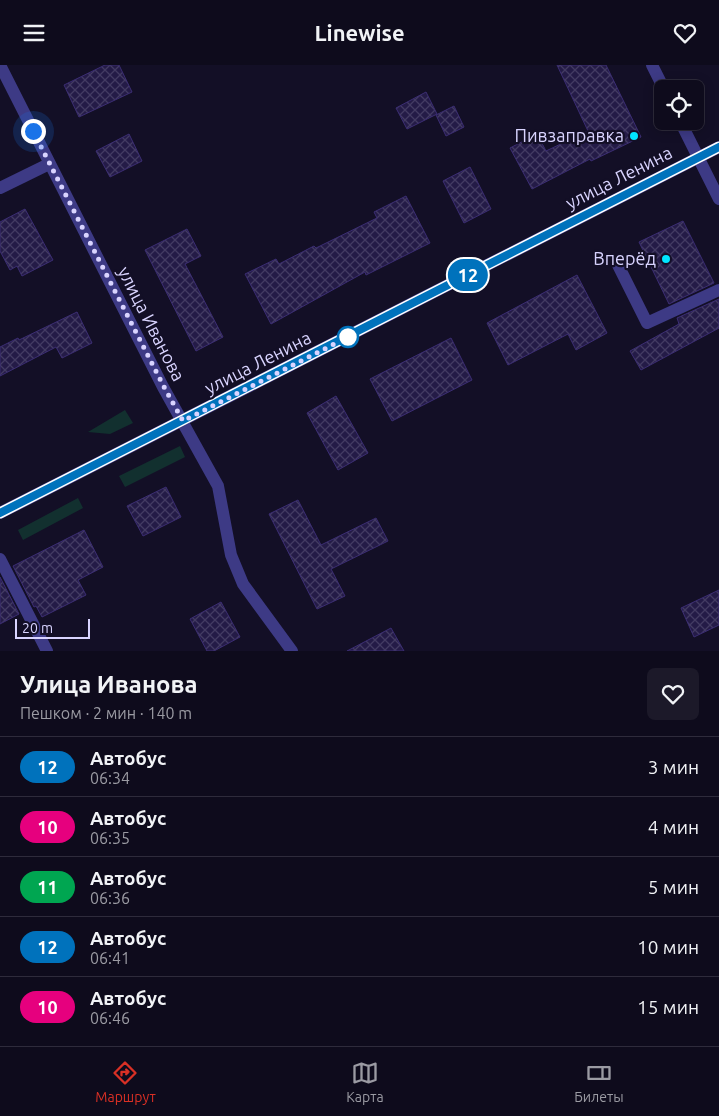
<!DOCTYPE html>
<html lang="ru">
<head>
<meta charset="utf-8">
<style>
  body { margin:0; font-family:Ubuntu,sans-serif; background:#1c1929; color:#f1f3f6; height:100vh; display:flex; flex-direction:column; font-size:19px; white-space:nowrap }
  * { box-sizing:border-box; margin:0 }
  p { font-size:16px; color:#9b9ba3 }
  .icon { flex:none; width:28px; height:28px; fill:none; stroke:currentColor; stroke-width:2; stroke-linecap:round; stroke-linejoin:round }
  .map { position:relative; height:586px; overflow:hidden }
  .side { display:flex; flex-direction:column; background:#0e0b1c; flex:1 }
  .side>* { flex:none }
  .badge { padding:0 10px; border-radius:16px; font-size:18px; line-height:32px }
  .controls { position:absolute; left:654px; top:15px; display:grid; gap:10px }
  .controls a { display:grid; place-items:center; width:50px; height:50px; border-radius:8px; background:#0e0b1c; box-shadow:0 2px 12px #0003,0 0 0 1px #2e2b3b; font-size:25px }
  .scale { position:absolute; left:15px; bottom:12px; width:75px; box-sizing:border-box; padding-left:5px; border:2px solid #d9d4ff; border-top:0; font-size:14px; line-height:18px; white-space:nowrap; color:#d9d4ff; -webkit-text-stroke:4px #130f26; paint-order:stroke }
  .you { position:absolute; width:25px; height:25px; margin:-12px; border:4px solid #fff; border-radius:50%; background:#1a73e8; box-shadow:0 0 0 8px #1a73e833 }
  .map>.badge { position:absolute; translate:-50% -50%; box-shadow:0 0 0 2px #fff }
  .round { display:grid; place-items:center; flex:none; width:52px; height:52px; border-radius:8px; background:#1c1929 }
  .overview { display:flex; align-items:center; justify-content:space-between; height:85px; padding:0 20px }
  h1 { font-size:24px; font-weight:700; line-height:38px }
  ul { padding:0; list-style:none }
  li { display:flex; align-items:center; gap:15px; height:60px; padding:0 20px; border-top:1px solid #2e2b3b }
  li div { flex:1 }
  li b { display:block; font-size:19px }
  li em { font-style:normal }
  li .badge { min-width:55px; font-weight:700; text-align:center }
  header { display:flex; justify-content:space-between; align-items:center; height:65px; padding:0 20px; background:#0e0b1c; font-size:22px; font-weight:700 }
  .tab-bar { display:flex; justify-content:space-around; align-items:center; height:70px; border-top:1px solid #2e2b3b; background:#0e0b1c; font-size:14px; color:#9b9ba3 }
  .tab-bar a { display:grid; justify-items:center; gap:2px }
  .tab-bar .on { color:#d93025 }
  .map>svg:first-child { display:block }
  .grass { fill:#12302f }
  .building { fill:url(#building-cross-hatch); stroke:#3b2d73 }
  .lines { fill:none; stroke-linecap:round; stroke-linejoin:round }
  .service { stroke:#3d3a85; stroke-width:12 }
  .minor { stroke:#3d3a85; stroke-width:12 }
  .tertiary { stroke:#3d3a85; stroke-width:12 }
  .line-casing { stroke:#fff; stroke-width:11 }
  .line { stroke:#0072bc; stroke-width:8 }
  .walk { stroke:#d9d4ff; stroke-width:5; stroke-dasharray:0 9 }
  .poi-dot { fill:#00e5ff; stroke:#130f26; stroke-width:2 }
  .stop-dot { fill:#fff; stroke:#0072bc; stroke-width:2.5 }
  .labels { text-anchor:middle; stroke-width:4.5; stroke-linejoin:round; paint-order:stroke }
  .poi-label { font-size:18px; fill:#d9d4ff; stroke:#130f26; text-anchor:end }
  .street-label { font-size:18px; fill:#d9d4ff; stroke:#130f26 }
</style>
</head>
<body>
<header><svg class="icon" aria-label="menu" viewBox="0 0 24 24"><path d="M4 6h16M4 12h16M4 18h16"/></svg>Linewise<svg class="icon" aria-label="heart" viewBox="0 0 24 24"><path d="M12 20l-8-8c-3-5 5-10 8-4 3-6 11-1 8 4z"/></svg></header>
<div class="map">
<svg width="719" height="586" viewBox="0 0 719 586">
  <defs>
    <pattern id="building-cross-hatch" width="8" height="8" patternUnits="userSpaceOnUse" patternTransform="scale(1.25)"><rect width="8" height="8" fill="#241b47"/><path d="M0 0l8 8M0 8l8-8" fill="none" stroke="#433b63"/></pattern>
  </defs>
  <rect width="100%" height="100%" fill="#130f26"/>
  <path class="grass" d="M125 345 133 358 110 369 88 367Z
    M180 381 185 392 125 422 119 411Z
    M78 433 83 443 23 475 18 465Z"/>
  <path class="building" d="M105 0H119L132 27 79 52 64 20Z
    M557 0H606L641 72 591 96 590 94 532 124 510 83 537 69 546 86 588 66Z
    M426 27 437 49 407 64 396 43Z
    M454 41 464 62 446 71 436 50Z
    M129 69 142 96 110 112 96 86Z
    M470 102 491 144 464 158 443 116Z
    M406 131 430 178 366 210 365 207 271 259 245 209 276 194 279 199 314 181 316 183 377 153 374 147Z
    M25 144 53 195 22 211 17 201 10 205 0 186V157Z
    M683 156 714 218 669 239 639 177Z
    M187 164 201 191 185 199 223 272 196 286 145 185Z
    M577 210 607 268 576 285 568 269 508 300 487 258Z
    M719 234V263L641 305 630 286 679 259 677 253Z
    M77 247 92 278 62 293 56 282 0 311V282L18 273 19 275Z
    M451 273 472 315 392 356 370 314Z
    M336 331 368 388 338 405 307 348Z
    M166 422 181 452 143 471 127 441Z
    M298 435 321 480 376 453 388 476 331 504 345 531 317 544 269 449Z
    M84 465 103 502 78 515 86 530 42 552 36 541 34 542 13 501Z
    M0 512 19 549 0 559Z
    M719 525V560L694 572 681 543Z
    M221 537 240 572 214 586H207L190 554Z
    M391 563 404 586H347Z"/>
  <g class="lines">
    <path class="service" d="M0 123 49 99
      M618 200 647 258 719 225
      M0 494 47 586"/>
    <path class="minor" d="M0 0 163 322 218 421 231 490 243 519 292 586
      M652 0 664 24
      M680 56 719 134"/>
    <path class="tertiary" d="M0 448 719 82"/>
  </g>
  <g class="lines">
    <g class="line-casing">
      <path id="line" d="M0 448 719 82"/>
    </g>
    <use href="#line" class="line"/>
    <path class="walk" d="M33 66 164 322 183 356 348 272"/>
  </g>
  <g class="poi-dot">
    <circle cx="634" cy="71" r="5"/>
    <circle cx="666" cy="194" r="5"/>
  </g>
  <circle class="stop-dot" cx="348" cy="272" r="10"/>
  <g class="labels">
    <g class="poi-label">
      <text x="624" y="77">Пивзаправка</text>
      <text x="656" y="200">Вперёд</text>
    </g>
    <g class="street-label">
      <text transform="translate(619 113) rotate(-27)" y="6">улица Ленина</text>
      <text transform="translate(151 259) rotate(63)" y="6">улица Иванова</text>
      <text transform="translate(258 298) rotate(-27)" y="6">улица Ленина</text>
    </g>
  </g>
</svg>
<div class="controls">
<a><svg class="icon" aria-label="locate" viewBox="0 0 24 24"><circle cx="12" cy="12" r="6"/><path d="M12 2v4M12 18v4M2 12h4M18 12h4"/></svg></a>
</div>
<div class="scale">20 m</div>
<div class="you" style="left:33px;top:66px"></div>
<b class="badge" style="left:468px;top:210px;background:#0072bc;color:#fff">12</b>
</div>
<section class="side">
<div class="overview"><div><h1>Улица Иванова</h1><p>Пешком · 2 мин · 140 m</p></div><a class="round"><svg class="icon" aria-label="heart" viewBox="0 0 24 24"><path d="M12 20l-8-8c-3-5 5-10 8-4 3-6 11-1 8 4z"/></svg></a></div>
<ul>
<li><span class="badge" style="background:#0072bc;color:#fff">12</span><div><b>Автобус</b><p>06:34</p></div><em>3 мин</em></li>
<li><span class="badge" style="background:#e6007e;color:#fff">10</span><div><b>Автобус</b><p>06:35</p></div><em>4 мин</em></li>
<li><span class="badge" style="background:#00a651;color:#fff">11</span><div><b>Автобус</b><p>06:36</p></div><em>5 мин</em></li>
<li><span class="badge" style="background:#0072bc;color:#fff">12</span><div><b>Автобус</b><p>06:41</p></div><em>10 мин</em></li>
<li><span class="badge" style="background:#e6007e;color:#fff">10</span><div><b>Автобус</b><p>06:46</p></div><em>15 мин</em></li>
</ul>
</section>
<nav class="tab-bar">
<a class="on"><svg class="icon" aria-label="directions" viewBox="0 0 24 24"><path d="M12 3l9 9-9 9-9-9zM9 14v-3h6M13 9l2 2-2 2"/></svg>Маршрут</a>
<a><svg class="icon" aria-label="map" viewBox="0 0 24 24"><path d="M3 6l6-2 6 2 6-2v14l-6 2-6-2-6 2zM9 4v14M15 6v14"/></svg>Карта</a>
<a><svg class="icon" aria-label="tickets" viewBox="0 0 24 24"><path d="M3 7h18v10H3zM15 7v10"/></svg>Билеты</a>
</nav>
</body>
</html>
